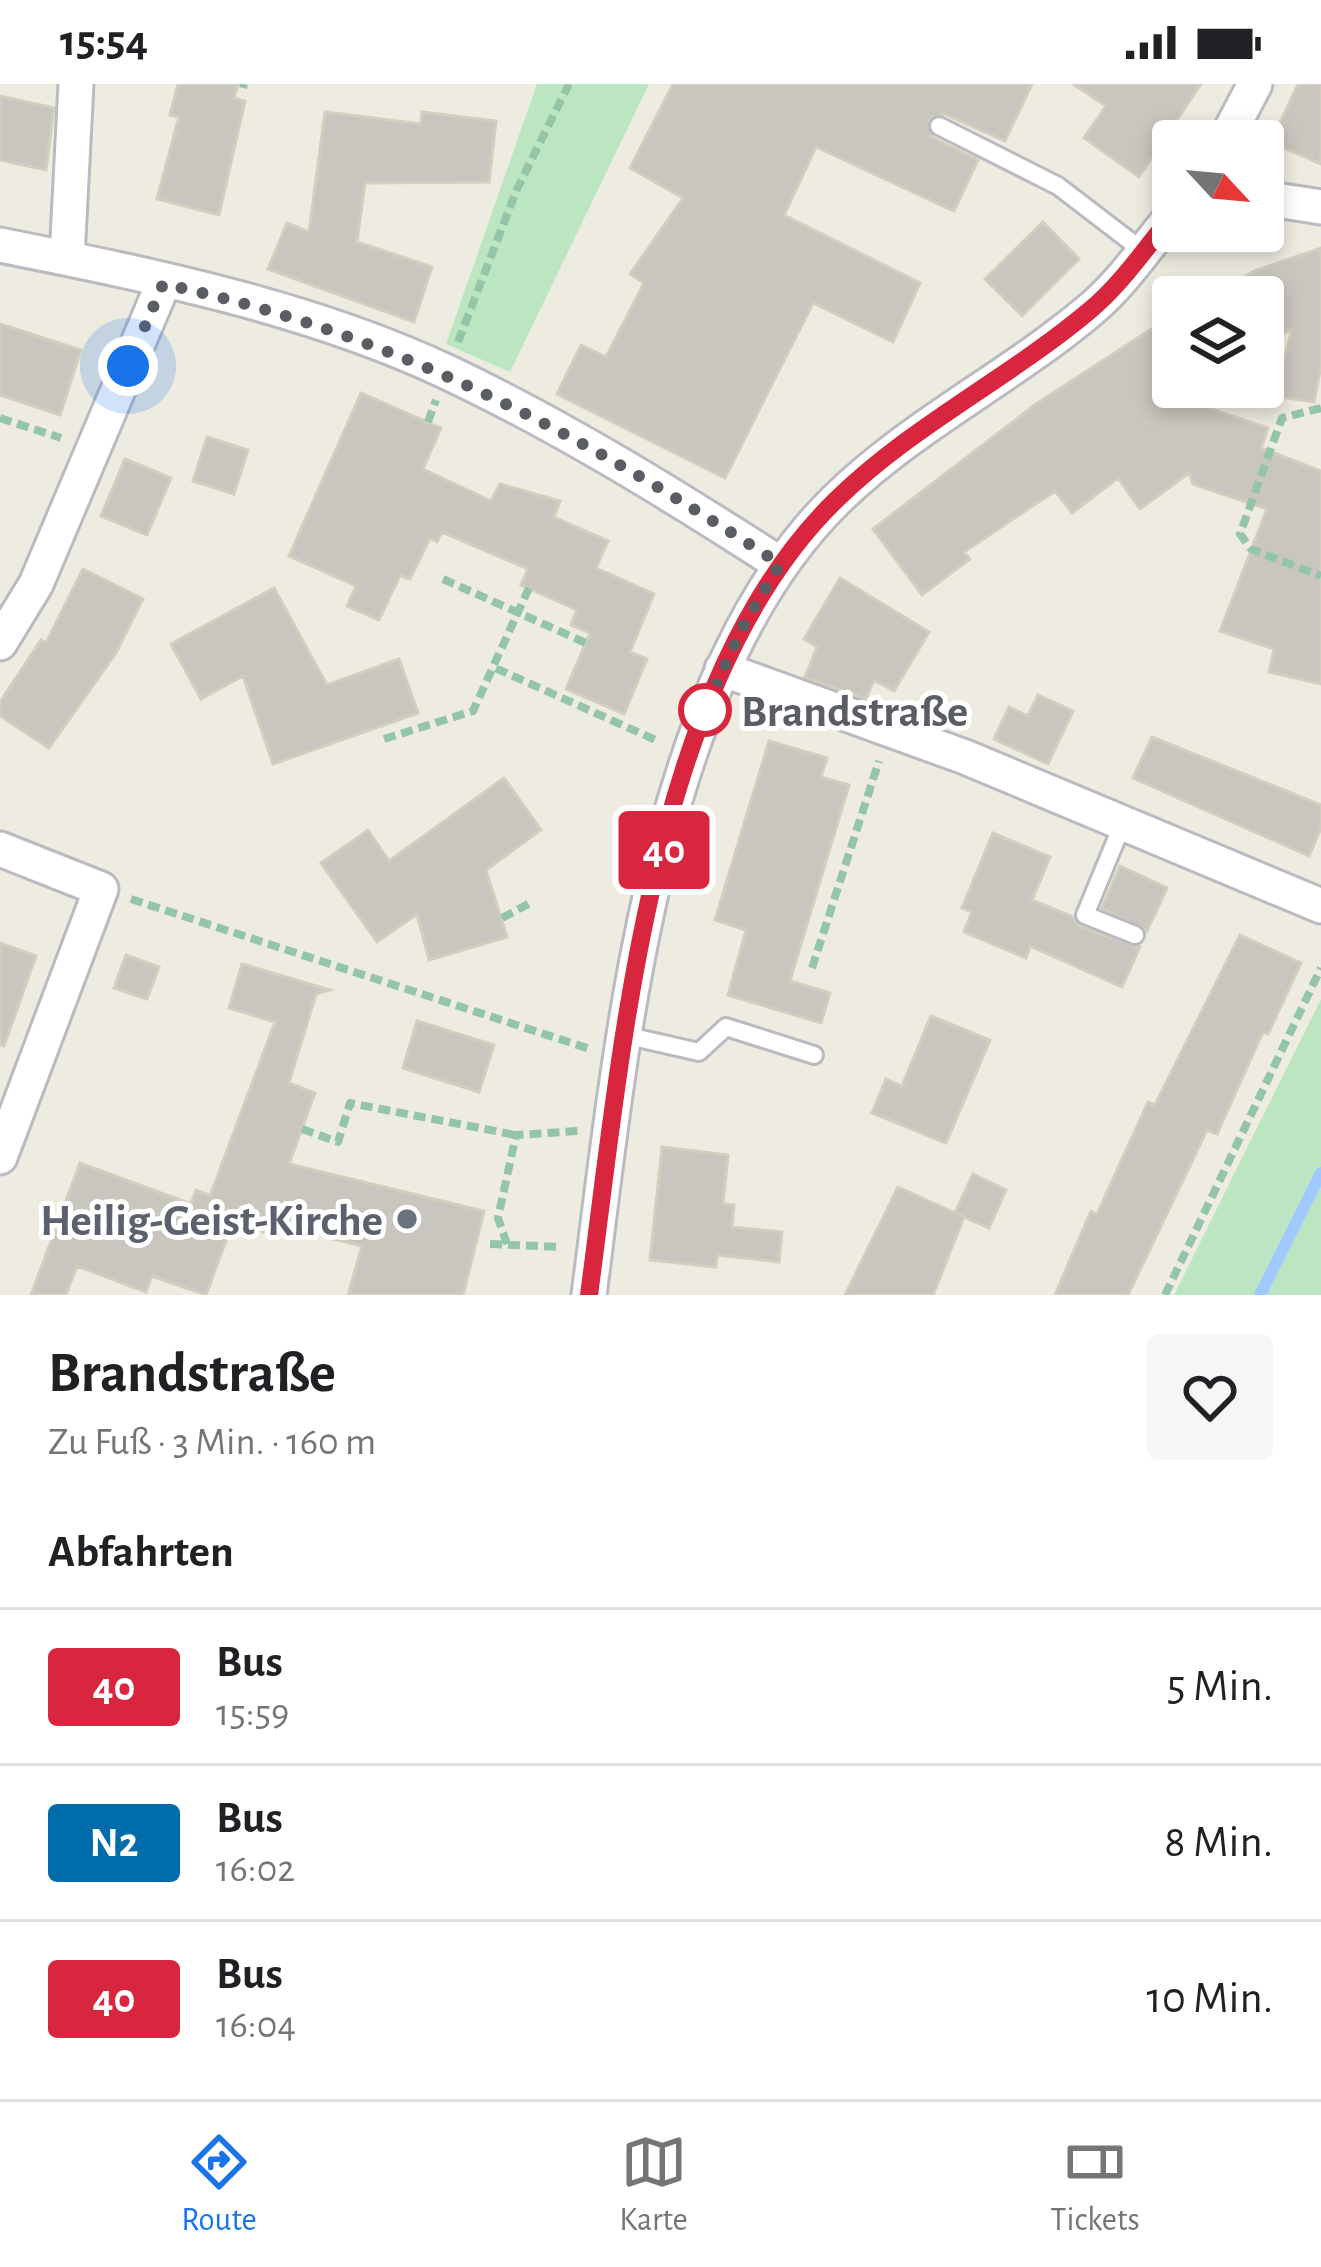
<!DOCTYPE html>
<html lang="de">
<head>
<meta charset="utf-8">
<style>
  body { margin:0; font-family:"Alegreya Sans",sans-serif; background:#f6f6f6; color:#202124; height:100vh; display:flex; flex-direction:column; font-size:45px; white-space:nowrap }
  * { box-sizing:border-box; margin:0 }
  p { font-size:39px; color:#757577 }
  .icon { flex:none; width:66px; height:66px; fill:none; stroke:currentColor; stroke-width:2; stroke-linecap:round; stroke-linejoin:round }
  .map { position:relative; height:1211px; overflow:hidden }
  .side { display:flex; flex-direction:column; background:#fff; flex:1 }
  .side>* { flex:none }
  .badge { padding:0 24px; border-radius:9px; font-size:42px; line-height:78px }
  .needle { width:78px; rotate:116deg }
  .buttons { position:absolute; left:1152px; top:36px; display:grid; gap:24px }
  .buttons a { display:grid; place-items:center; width:132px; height:132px; border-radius:12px; background:#fff; box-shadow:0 6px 18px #0003; font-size:60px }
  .you { position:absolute; width:60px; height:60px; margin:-30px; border:9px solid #fff; border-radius:50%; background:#1a73e8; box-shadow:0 0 0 18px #1a73e833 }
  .map>.badge { position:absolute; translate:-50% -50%; box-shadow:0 0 0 6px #fff }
  h2 { padding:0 48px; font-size:45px; line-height:108px }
  .round { display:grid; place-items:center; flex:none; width:126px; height:126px; border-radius:12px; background:#f6f6f6 }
  .summary { display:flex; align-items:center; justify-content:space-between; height:204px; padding:0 48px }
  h1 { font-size:57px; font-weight:700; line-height:90px }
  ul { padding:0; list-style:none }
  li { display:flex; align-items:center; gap:36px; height:156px; padding:0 48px; border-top:3px solid #e0e0e0 }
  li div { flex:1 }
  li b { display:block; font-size:45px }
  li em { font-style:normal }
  li .badge { min-width:132px; font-weight:700; text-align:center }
  .status { display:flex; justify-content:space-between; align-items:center; height:84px; padding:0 60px; background:#fff; direction:ltr }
  .status svg { height:33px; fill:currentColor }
  .tab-bar { display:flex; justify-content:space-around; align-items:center; height:168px; border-top:3px solid #e0e0e0; background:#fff; font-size:33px; color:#757577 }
  .tab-bar a { display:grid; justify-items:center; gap:6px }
  .tab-bar .on { color:#1a73e8 }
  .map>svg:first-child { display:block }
  .green { fill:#bce6c2 }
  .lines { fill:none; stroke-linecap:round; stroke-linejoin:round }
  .stream { stroke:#a0c9ff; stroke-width:12 }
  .building { fill:#c8c6be; stroke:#d2cfbf; stroke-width:3 }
  .service-casing { stroke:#b9bbc1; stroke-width:22 }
  .minor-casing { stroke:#b9bbc1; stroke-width:39 }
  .path { stroke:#94c5a9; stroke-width:8; stroke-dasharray:12 6; stroke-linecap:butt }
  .service { stroke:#fff; stroke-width:16 }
  .minor { stroke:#fff; stroke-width:33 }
  .line-casing { stroke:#fff; stroke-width:27 }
  .line { stroke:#d7263d; stroke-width:18 }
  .walk { stroke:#5a5d63; stroke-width:12; stroke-dasharray:0 21.6 }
  .stop-dot { fill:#fff; stroke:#d7263d; stroke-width:6 }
  .worship-dot { fill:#6b7280; stroke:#fff; stroke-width:4.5 }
  .labels { text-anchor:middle; stroke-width:10; stroke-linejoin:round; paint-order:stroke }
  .stop-label { font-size:45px; font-weight:bold; fill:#5a5d63; stroke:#fff; text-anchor:start }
  .worship-label { font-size:45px; font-weight:bold; fill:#5b616d; stroke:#fff; text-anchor:end }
</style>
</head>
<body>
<div class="status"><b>15:54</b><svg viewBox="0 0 49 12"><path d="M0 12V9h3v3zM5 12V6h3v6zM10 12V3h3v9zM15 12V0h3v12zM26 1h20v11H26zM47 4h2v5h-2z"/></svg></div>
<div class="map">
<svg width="1321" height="1211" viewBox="0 0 1321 1211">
  <rect width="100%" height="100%" fill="#eeece1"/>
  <path class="green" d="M537 0H649L510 288 446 260Z
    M1321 915V1211H1174Z"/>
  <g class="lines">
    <path class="stream" d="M1260 1211 1321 1089"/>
  </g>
  <path class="building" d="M178 0H238L234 14 245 17 219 131 157 115 179 33 170 31Z
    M673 0H1032L1005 57 944 30 928 35 932 53 978 76 954 127 816 63 784 131 920 199 893 258 813 219 725 394 557 310 581 261 606 273 644 199 630 190 683 114 630 84Z
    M1073 0H1201L1139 93 1084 54 1106 22Z
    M1298 0H1321V80L1271 58Z
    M0 12 54 24 46 86 0 76Z
    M325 28 421 40 422 28 496 37 489 98 365 99 357 158 432 183 414 238 268 185 287 139 309 148Z
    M1043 138 1079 175 1022 232 985 195Z
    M1321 164V282L1314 318 1275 312 1292 245 1263 260V213H1210L1254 187Z
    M1173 231V305L1165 310 1268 344 1261 364 1321 387V600L1269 588 1274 565 1220 547 1267 425 1193 400 1189 389 1140 425 1118 394 1072 429 1055 407 964 468 970 475 922 511 873 445 1036 320Z
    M0 240 81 266 60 331 0 311Z
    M361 309 441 344 423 385 491 417 500 400 560 417 554 433 608 457 596 484 654 510 630 568 647 575 624 630 566 605 590 549 571 541 577 526 521 501 528 485 442 448 437 458 430 454 410 495 400 491 379 536 347 522 356 502 289 472Z
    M207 353 248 366 234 410 193 397Z
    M125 375 171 394 147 451 101 432Z
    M83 485 143 515 116 569 49 664 0 632V618L41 556 46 559Z
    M840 494 929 548 894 607 874 596 866 615 805 593 817 563 804 555Z
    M274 504 327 601 399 575 418 629 273 680 243 592 201 615 171 560Z
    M1038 611 1073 627 1048 680 994 655 1009 623 1028 632Z
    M1152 653 1321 721V744L1309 772 1133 694Z
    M769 657 827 674 821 693 849 701 790 897 830 909 821 939 728 911 746 846 715 836Z
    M504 694 541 746 486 786 507 853 429 876 417 830 377 858 321 779 368 746 389 777Z
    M993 749 1050 773 1032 816 1073 833 1080 843 1140 863 1122 903 1030 862 1026 874 964 848 972 828 962 824Z
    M1120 782 1167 804 1147 847 1102 824Z
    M1240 851 1301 879 1268 950 1263 948 1217 1050 1207 1046 1128 1211H1055L1091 1127 1097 1130 1148 1018 1155 1021Z
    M0 859 36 872 4 962 0 961Z
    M126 871 159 883 147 915 114 904Z
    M242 880 330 906 316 910 289 999 315 1009 289 1080 484 1127 463 1211H348L362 1162 329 1154 330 1147 268 1134 263 1148 234 1135 206 1211 152 1192 146 1208 77 1182 66 1211H31L80 1079 191 1120 196 1106 210 1112 275 938 229 924Z
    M931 932 990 956 946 1059 872 1029 886 995 902 1002Z
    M417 937 494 961 479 1008 403 984Z
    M662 1063 728 1071 723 1120 734 1121 732 1143 782 1148 779 1178 717 1171 716 1183 650 1176Z
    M973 1090 1006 1106 989 1144 955 1129Z
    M898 1103 964 1133 933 1211H845Z"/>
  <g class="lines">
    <g class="service-casing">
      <path id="service" d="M939 42 1058 102 1143 167
        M1123 739 1085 831 1135 851
        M624 951 699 968 726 943 814 971"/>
    </g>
    <g class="minor-casing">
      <path id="minor" d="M1225 57 1255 0
        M1263 114 1321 123
        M0 161C150 191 309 223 447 288 563 343 673 411 780 480
        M67 174 76 0
        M0 559 36 500 163 200
        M722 585 965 673 1321 822
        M0 765 101 805 0 1073
        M589 1211C621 966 652 598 835 417 911 342 1008 295 1089 227 1122 200 1146 163 1173 131"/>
    </g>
    <path class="path" d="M243 4 244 0
      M458 258 517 105 569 0
      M1321 324 1282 334 1240 450 1251 465 1321 492
      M0 334 61 354
      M428 338 436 316
      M443 495 586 559
      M529 504 493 583 660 658
      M384 655 473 627 493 583
      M131 815 590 965
      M502 834 532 818
      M812 884 879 677
      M302 1045 338 1058 350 1019 516 1051
      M490 1160 560 1163
      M507 1160 498 1134 516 1051 579 1047
      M1165 1211 1321 884"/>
    <use href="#service" class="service"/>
    <use href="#minor" class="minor"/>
  </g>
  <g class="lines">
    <g class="line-casing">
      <path id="line" d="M589 1211C622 966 650 598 835 417 911 342 1008 295 1089 227 1122 200 1146 163 1173 131"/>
    </g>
    <use href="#line" class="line"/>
    <path class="walk" d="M128 282 163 200C398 250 581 350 780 480L742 544 705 626"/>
  </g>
  <circle class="stop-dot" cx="705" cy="626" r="24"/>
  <circle class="worship-dot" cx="407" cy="1135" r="12"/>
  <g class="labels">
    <g class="stop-label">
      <text x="741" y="642">Brandstraße</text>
    </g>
    <g class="worship-label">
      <text x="383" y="1151">Heilig-Geist-Kirche</text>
    </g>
  </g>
</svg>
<div class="buttons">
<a><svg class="needle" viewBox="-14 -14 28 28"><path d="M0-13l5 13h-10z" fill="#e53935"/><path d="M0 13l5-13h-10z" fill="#757577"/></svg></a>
<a><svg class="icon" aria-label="layers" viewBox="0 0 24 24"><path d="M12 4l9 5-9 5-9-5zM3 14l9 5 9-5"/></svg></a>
</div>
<div class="you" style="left:128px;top:282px"></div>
<b class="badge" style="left:664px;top:766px;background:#d7263d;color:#fff">40</b>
</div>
<section class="side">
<div class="summary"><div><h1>Brandstraße</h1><p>Zu Fuß · 3 Min. · 160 m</p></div><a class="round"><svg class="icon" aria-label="heart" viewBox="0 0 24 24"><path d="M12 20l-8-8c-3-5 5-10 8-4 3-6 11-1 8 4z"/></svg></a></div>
<h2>Abfahrten</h2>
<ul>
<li><span class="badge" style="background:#d7263d;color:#fff">40</span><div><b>Bus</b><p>15:59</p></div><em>5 Min.</em></li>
<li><span class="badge" style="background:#006ca9;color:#fff">N2</span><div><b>Bus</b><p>16:02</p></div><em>8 Min.</em></li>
<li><span class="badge" style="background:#d7263d;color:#fff">40</span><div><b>Bus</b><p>16:04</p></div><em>10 Min.</em></li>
</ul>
</section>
<nav class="tab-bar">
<a class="on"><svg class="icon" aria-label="directions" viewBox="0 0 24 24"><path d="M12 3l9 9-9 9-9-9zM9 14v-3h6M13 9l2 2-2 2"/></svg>Route</a>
<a><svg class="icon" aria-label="map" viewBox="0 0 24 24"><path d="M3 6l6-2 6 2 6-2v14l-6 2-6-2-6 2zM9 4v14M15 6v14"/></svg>Karte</a>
<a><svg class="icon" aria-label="tickets" viewBox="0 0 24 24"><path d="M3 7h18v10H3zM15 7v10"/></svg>Tickets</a>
</nav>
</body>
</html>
